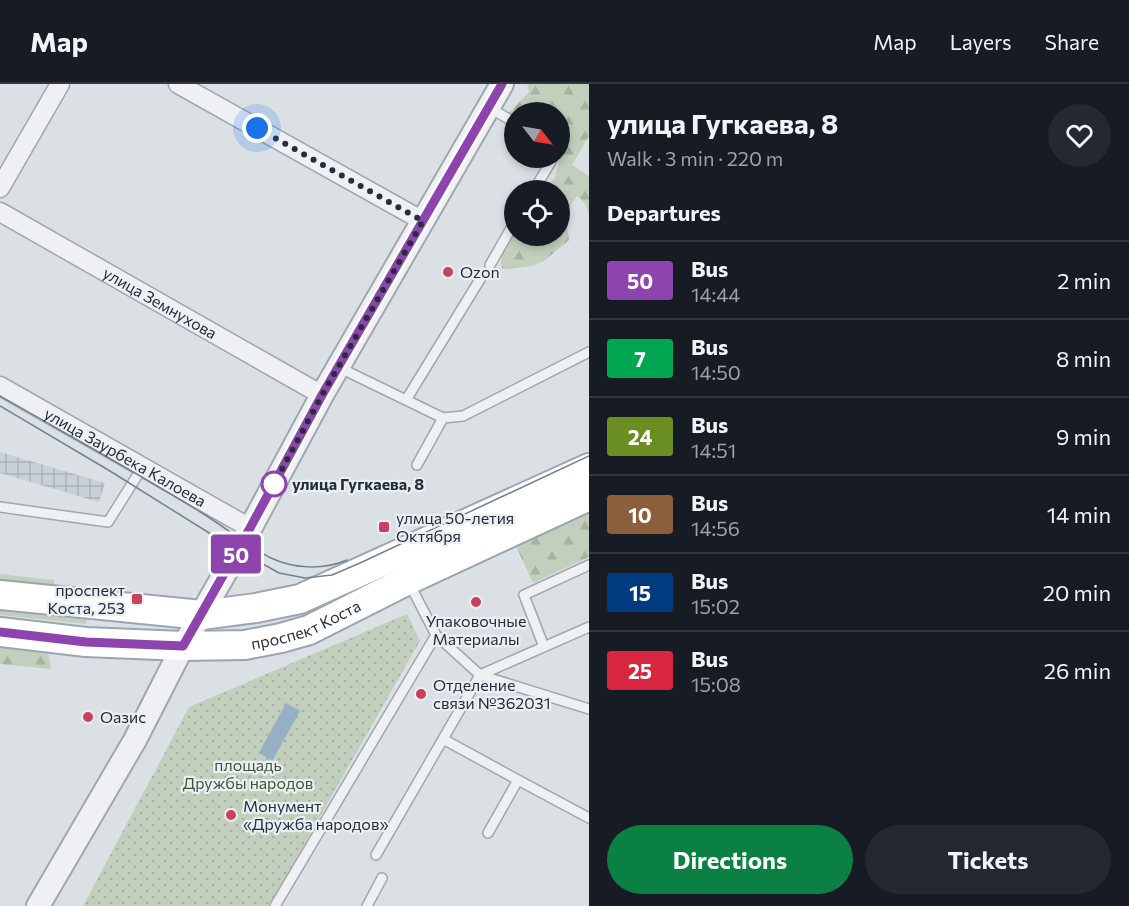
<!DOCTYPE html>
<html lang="en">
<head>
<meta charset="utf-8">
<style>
  body { margin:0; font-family:Commissioner,sans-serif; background:#242831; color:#f1f3f6; height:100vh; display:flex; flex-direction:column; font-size:22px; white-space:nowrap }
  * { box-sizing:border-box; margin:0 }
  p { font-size:20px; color:#9ea1a6 }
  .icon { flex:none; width:33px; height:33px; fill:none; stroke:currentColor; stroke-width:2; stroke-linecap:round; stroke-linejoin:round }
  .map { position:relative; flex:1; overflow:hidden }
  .details { display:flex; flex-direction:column; background:#171b24; width:540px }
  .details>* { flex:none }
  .badge { padding:0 12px; border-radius:4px; font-size:21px; line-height:39px }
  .needle { width:39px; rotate:121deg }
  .tools { position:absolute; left:504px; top:18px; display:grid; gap:12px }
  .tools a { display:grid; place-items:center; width:66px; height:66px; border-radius:50%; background:#171b24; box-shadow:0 3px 9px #0003; font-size:30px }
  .you { position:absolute; width:30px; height:30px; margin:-15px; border:4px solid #fff; border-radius:50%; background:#1a73e8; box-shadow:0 0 0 9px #1a73e833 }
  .map>.badge { position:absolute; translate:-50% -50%; box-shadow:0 0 0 3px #fff }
  h2 { padding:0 18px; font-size:22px; line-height:54px }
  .round { display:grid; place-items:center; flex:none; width:63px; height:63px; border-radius:32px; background:#242831 }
  .head { display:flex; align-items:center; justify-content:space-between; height:102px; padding:0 18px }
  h1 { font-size:28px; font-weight:700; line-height:45px }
  .button { display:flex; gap:12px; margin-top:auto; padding:12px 18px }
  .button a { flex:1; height:69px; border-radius:36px; background:#0b8043; color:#fff; font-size:24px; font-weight:700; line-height:69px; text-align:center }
  .button a+a { background:#242831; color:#f1f3f6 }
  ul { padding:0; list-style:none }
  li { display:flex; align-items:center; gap:18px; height:78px; padding:0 18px; border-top:2px solid #363941 }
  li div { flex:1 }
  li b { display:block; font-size:22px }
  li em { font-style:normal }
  li .badge { min-width:66px; font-weight:700; text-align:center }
  header { display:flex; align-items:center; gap:36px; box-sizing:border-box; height:84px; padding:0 30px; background:#171b24; border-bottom:2px solid #363941 }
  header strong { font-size:28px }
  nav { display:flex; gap:33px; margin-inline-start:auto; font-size:21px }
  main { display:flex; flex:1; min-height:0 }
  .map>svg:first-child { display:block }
  .industrial { fill:url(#industrial-grid) }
  .grass { fill:#c2cfbd }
  .forest { fill:url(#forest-firs) }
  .park { fill:url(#park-dots) }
  .water { fill:#97afc5 }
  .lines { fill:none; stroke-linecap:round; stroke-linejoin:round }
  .service-casing { stroke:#a1a7af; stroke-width:12 }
  .minor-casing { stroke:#a1a7af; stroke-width:21 }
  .tertiary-casing { stroke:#a1a7af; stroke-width:26 }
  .primary-casing { stroke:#9ba5b1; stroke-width:32 }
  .service { stroke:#eef0f4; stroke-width:9 }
  .minor { stroke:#eef0f4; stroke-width:18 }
  .tertiary { stroke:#eef0f4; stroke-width:22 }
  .primary { stroke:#fff; stroke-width:28 }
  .tram { stroke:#75808e; stroke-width:1.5 }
  .line-casing { stroke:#fff; stroke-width:14 }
  .line { stroke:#8e44ad; stroke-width:9 }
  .walk { stroke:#262e3b; stroke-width:6; stroke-dasharray:0 10.8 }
  .poi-dot { fill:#c9415c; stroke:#eaeff3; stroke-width:2 }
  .stop-dot { fill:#fff; stroke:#8e44ad; stroke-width:3 }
  .labels { text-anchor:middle; stroke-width:4.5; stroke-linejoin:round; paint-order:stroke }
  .poi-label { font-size:16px; fill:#262e3b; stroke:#eaeff3; text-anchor:start }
  .street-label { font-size:16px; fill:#262e3b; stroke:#eaeff3 }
  .stop-label { font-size:16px; font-weight:bold; fill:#262e3b; stroke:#eaeff3; text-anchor:start }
  .park-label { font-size:16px; fill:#3c5634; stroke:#eaeff3 }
</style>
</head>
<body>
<header>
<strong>Map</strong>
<nav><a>Map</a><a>Layers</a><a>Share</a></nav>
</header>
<main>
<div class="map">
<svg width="589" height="822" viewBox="0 0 589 822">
  <defs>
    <pattern id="industrial-grid" width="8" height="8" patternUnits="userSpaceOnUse" patternTransform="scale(1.5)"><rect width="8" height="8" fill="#c9cfd7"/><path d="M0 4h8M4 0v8" fill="none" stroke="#acb2b9"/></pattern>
    <pattern id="forest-firs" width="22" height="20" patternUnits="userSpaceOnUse" patternTransform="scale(1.5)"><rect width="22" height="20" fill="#c2cfbd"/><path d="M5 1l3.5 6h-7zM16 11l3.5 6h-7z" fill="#a7b2a3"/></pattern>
    <pattern id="park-dots" width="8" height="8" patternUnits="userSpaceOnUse" patternTransform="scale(1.5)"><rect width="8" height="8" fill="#c2cfbd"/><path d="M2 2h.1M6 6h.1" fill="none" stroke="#a7b2a3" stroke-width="1.8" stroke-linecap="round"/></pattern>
  </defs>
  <rect width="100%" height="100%" fill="#dbe0e5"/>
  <path class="industrial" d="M0 368 105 399 99 418 0 389Z"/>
  <path class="grass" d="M0 526 87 535 86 540 0 531Z"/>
  <path class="forest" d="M527 0H589V52L572 81 589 92V131L585 119 577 112 570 122 560 128V106H541L555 94 560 74V28H514V45L505 39 509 29 529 8Z
    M560 138 567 141 569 156 544 177 532 182 507 185 502 184C498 166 506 154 514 139V152H560Z
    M589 426V473L533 499 515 460Z
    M0 490 54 496V516L0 510Z
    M0 562 48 567 51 585 0 580Z"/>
  <path class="park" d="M407 530 420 557 269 822H83L189 623Z"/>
  <path class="water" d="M286 619 300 627 272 677 259 669Z"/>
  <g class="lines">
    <g class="service-casing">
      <path id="service" d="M488 23 514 38
        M534 106 553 74
        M490 181 514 139
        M338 283 443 334 463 332 589 268
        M406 316 482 192
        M417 381 443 334
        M0 423 108 438 142 384
        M436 551 480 591 589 625
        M544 563 524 511 589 481
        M518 696 589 734
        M488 749 518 696 443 655 480 591 589 543
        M376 771 443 655
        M275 822 436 551 409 499
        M367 822 382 794"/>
    </g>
    <g class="minor-casing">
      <g id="minor">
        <path d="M178 0 423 137"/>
        <path d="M0 104 60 0"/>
        <path id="s1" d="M0 128 322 311"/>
        <path id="s2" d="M0 302 250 444"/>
      </g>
    </g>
    <g class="tertiary-casing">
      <path id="tertiary" d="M38 822 135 656 183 562 244 456 322 311 502 0"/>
    </g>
    <g class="primary-casing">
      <g id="primary">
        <path d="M0 511 202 531 256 524 300 515 589 384"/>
        <path id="s3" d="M0 548 86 558 183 562 245 561 281 554 309 546 408 496 589 412"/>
      </g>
    </g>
    <use href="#service" class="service"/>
    <use href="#minor" class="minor"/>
    <use href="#tertiary" class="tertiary"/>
    <use href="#primary" class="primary"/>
    <path class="tram" d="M0 312C68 351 136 388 202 429 225 443 247 462 271 474 294 485 324 486 347 476
      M0 322 110 387 222 457 279 489 305 494 332 491 360 479 589 372"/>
  </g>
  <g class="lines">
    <g class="line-casing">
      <path id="line" d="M0 548 86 558 183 562 250 444 322 311 502 0"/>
    </g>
    <use href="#line" class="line"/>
    <path class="walk" d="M257 44 423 137 322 311 274 400"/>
  </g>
  <g class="poi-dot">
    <circle cx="448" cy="188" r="6"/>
    <rect x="378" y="437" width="12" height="12" rx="3"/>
    <rect x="131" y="509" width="12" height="12" rx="3"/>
    <circle cx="476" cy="518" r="6"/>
    <circle cx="421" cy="610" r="6"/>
    <circle cx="88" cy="633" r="6"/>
    <circle cx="231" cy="731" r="6"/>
  </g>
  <circle class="stop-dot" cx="274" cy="400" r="12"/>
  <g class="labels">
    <g class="poi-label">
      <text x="460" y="194">Ozon</text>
      <text x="396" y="440">улмца 50-летия<tspan x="396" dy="18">Октября</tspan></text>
      <text x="125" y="512" text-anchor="end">проспект<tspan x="125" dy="18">Коста, 253</tspan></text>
      <text x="476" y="543" text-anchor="middle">Упаковочные<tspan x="476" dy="18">Материалы</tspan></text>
      <text x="433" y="607">Отделение<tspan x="433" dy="18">связи №362031</tspan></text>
      <text x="100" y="639">Оазис</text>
      <text x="243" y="728">Монумент<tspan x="243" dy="18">«Дружба народов»</tspan></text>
    </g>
    <g class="street-label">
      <text dy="6" stroke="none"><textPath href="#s1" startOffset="184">улица Земнухова</textPath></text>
      <text dy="6" stroke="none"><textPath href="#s2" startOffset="144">улица Заурбека Калоева</textPath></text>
      <text dy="6" stroke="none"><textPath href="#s3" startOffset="310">проспект Коста</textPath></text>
    </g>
    <g class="stop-label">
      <text x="292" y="406">улица Гугкаева, 8</text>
    </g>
    <g class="park-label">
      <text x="248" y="687">площадь<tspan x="248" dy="18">Дружбы народов</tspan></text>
    </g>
  </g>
</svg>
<div class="tools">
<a><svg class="needle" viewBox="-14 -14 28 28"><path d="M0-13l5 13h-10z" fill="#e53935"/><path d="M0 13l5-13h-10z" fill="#9ea1a6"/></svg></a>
<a><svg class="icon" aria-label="locate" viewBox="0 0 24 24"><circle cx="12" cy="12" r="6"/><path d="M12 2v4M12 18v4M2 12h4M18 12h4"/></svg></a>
</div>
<div class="you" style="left:257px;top:44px"></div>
<b class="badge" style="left:236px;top:470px;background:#8e44ad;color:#fff">50</b>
</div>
<section class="details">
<div class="head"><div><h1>улица Гугкаева, 8</h1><p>Walk · 3 min · 220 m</p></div><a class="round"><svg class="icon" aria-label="heart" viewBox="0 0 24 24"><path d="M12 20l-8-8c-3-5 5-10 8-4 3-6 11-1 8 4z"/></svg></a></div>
<h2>Departures</h2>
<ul>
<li><span class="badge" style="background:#8e44ad;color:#fff">50</span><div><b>Bus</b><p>14:44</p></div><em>2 min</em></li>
<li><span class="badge" style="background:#00a651;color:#fff">7</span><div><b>Bus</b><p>14:50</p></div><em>8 min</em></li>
<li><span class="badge" style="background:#6b8e23;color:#fff">24</span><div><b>Bus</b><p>14:51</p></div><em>9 min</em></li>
<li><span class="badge" style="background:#8b5e3c;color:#fff">10</span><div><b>Bus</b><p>14:56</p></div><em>14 min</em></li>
<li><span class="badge" style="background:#003b80;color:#fff">15</span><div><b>Bus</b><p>15:02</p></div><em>20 min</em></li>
<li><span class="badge" style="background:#d7263d;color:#fff">25</span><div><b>Bus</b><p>15:08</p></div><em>26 min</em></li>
</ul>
<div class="button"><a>Directions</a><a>Tickets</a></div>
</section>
</main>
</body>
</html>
